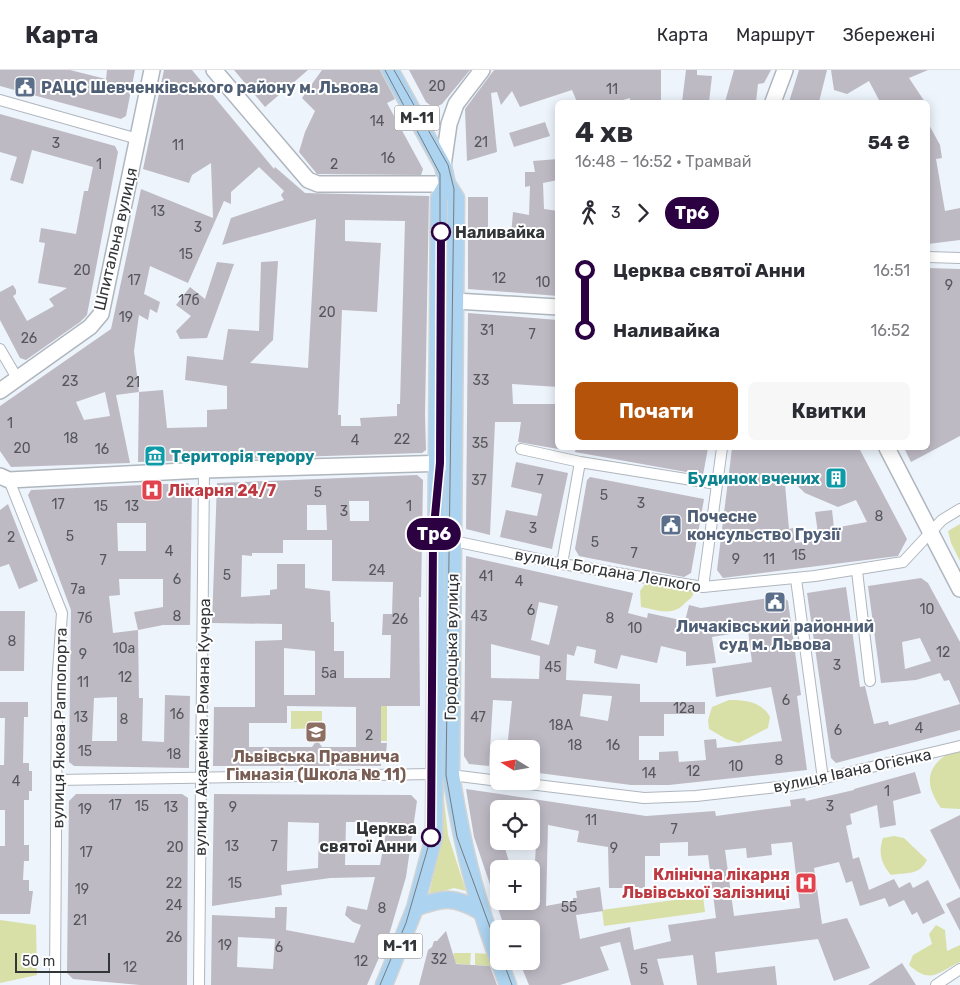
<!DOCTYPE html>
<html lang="uk">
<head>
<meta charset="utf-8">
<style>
  body { margin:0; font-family:Rubik,sans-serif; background:#f7f7f7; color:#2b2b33; height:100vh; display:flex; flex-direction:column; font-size:19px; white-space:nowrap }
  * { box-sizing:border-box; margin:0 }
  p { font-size:16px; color:#7c7c81 }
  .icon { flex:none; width:28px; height:28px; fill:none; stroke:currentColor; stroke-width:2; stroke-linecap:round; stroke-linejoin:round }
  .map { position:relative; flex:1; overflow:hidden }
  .details { position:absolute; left:555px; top:30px; width:375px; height:350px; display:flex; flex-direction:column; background:#fff; border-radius:8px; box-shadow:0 2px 12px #0003 }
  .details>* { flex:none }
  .badge { padding:0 10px; border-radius:16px; font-size:18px; line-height:32px }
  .needle { width:32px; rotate:281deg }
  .tools { position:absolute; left:490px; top:670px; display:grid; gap:10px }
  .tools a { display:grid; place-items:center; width:50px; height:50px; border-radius:8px; background:#fff; box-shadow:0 2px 12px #0003; font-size:25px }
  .scale { position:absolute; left:15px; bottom:12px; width:95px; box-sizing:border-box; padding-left:5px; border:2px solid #333639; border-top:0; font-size:14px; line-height:18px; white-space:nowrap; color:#333639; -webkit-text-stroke:4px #fff; paint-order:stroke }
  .map>.badge { position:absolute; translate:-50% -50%; box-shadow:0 0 0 2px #fff }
  .legs { display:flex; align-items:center; gap:8px; height:55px; padding:0 20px; font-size:16px }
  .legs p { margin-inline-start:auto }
  .headline { display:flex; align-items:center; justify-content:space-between; height:85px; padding:0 20px }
  h1 { font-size:28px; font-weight:700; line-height:38px }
  .action { display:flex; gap:10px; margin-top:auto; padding:10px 20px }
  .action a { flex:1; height:58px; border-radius:8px; background:#b45309; color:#fff; font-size:20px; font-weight:700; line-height:58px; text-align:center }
  .action a+a { background:#f7f7f7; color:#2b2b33 }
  ul { padding:0 20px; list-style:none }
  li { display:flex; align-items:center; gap:18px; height:60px; font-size:19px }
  li i { display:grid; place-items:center; width:8px; height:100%; margin:0 6px; background:currentColor }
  li i::after { content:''; width:12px; height:12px; margin:-6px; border:4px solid; border-radius:50%; background:#fff }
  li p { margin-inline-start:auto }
  li:first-child i { background:linear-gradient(#0000 50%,currentColor 0) }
  li:last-child i { background:linear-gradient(currentColor 50%,#0000 0) }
  header { display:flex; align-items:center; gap:30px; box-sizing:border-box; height:70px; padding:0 25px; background:#fff; border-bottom:1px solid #e1e1e2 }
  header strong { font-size:24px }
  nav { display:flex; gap:28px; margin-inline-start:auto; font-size:18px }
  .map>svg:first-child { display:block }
  .green { fill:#d8e0a7 }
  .building { fill:#bebac4; fill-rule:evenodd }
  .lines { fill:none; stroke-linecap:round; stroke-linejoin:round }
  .street-casing { stroke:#b0b6be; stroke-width:12 }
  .secondary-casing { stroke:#b0b6be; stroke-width:18 }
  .primary-casing { stroke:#d2d3d3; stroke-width:19 }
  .street { stroke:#fff; stroke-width:10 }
  .secondary { stroke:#fff; stroke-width:15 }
  .primary { stroke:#acd3ef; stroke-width:16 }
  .tram { stroke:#777b80; stroke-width:1 }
  .line-1-casing { stroke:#fff; stroke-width:11 }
  .line-1 { stroke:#2b0141; stroke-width:8 }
  .stop-1-dot { fill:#fff; stroke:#2b0141; stroke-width:2.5 }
  .labels { text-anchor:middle; stroke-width:4; stroke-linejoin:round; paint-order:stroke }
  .number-label { font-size:14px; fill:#56575c }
  .shield { fill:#fff; stroke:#707274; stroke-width:1 }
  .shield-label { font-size:15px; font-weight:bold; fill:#333639 }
  .service-label { font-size:16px; font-weight:bold; fill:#4e5e75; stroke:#fff; text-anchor:start }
  .stop-label { font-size:16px; font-weight:bold; fill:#333639; stroke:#fff; text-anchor:start }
  .street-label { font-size:16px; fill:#333639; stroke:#fff }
  .culture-label { font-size:16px; font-weight:bold; fill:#0d838f; stroke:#fff; text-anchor:start }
  .health-label { font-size:16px; font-weight:bold; fill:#be3a42; stroke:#fff; text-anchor:start }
  .education-label { font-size:16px; font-weight:bold; fill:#785e54; stroke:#fff }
</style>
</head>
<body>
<header>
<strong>Карта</strong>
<nav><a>Карта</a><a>Маршрут</a><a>Збережені</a></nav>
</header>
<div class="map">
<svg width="960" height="915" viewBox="0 0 960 915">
  <rect width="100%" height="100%" fill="#edf4fc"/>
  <path class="green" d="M960 454V491L951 473 948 461Z
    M647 511 694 521C693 527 690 529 685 533 673 547 657 540 641 537L640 521Z
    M729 630C745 630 761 631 770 647L768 658 739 673 726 669 709 659 708 650 712 637Z
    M381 636H387V671H381Z
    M291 641H322V658L291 659Z
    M960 677V739L941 738C920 709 930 691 960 677Z
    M439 720H443L448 765 466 821 454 818 429 825 442 766Z
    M894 766 904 768 927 790C919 806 907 802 891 805 881 794 878 782 883 768Z
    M703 826 705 842 604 856 602 840Z
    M0 850 36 855 37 905 0 913Z
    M936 855 945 860 947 881 960 875V892C938 902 931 915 909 895L913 885 932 874 929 864Z
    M454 883H471L470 895 451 893Z
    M475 883 488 884 492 896 475 895Z"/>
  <path class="building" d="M0 0H70L106 9 107 0H135L126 46 121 49 0 16Z
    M164 0H192L274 99 275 97 305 123 429 126 425 345 426 380 422 383 138 392 139 322 116 325 130 393 11 397 0 381V336L111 259 141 119 213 148 211 93 192 105 189 113 143 99ZM259 97 284 121 281 125 284 130 231 148 222 175 316 149 308 298 250 293 273 270 278 191 261 192 259 261 228 259 223 290 187 286 185 310 227 316V339L207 340V357L167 358 163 320 139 322 134 281 139 245 148 250 150 239 157 243 160 232 144 224 150 196 188 213 224 131 231 134V122ZM345 150 405 151 400 334H397V346L360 348 361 356H341V345H338L342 240 377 242 381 173 345 171ZM105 322 110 346 84 350 76 332Z
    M234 0H308L265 37Z
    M322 0H380L395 29 387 33 423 99 421 105 317 104 299 82 305 62 315 41 302 28Z
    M409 0H470L442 34 434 38 426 32Z
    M494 0H661V31L630 32V28L616 32H577L572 20 520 37 512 21 501 35 497 22 491 23 497 82 467 91 465 39Z
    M686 0H697V5L712 6 709 32H682Z
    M734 0H771L764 13 758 14 756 32H725Z
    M799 0H827L819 32H789Z
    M831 0H928L909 8 925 32H880L869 11 847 24 834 20Z
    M0 44 115 76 118 82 87 245 80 252 26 290 20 288 0 250V222L13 215 16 220V224L13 226 27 251 54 236 49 229 67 218 38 213 45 173 39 172 41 158 76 164 84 121H88L93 97 32 80 23 114 10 110 17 87 0 82Z
    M545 52 550 66 514 77 509 63Z
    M928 53 940 75 942 88 936 89 945 141 960 138V170L928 174Z
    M558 89V110L543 113 544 139 558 141V226L468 219V127H488V162L511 166 513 142 529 145 530 116 525 117V102H535L533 91Z
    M217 192 234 194 207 268 180 269 176 261 191 246 176 235 190 217 205 229Z
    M928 198 960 199V366L911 392 904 378H928Z
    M468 243 558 250V317L512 314 513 334H558V379L518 372 521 352H495L490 465 466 459Z
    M576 378H708L703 405 575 382Z
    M732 378H859L907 469 898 486 723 508 717 500ZM784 403 805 423 838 437 856 430 867 452 834 458 832 440 815 442 819 470 795 473 793 458 789 459Z
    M516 392 568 403 552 479 500 467 506 440 537 446 542 424 511 417Z
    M417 405 423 410 421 527H419L420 636H381V673H387L386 683H381V696H213L214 637H255V571L282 570V554L212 553 217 413ZM349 431H369V451H350ZM307 435H326L327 460H307ZM283 470H332V511L393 512 392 544H383L382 565H391L390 608H344V581H334V552H331L330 521 305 518V494H277V519L270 520V525L241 527 242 485 252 486V483H283ZM284 578 315 581V625H284ZM287 636 356 637V677H322L317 670 312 677H249V653H287Z
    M590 407 704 429 691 503 684 507 579 486 575 479 587 410Z
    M188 413 192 419 190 555H163L138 560 139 628H143L142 671 164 672 165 625 190 626 189 698 74 696 69 692 71 540 28 425 31 420ZM117 453H146V481H118ZM119 509H163V537L134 542 138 560 113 563 109 526 120 525ZM117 627V671H92L94 628Z
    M8 434 38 511 19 519 9 494 0 497V440Z
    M466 486 633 523 628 543 647 548 648 543 685 551 689 535 701 538 782 526 788 531 801 625 797 626 807 700 669 715H631L531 702V679H507L512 631 493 630 489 696 469 694 464 686ZM539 532 558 536 549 575 531 570ZM748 561 752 592 712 598 716 627 771 617 782 671 717 678 716 669 704 670 706 690 679 692 678 681 659 682V690H639V666H664V644H705V632H640V614L566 610 567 584 574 586 577 576 596 580 594 593 617 599 621 585 657 593 661 576 686 582V596L716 593 712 567ZM491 574 540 586 539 609 491 608ZM583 624 612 626 608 651 580 646Z
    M921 508 928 513 960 572V660L836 693 831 688 807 523 846 517 860 617 865 616 874 654 888 651 889 655 960 634 949 610 944 611 940 603 916 610 881 613 868 516ZM920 568 931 591 905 599 902 572Z
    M0 541H25L24 601H0Z
    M0 632H28V647H24L23 693H29V701H32V721H29V730H24V775H29V791H24L23 810H29V821H33L30 844H0V776H5V740H0V695H4L5 648H0Z
    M915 702 921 723 893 731 896 755 880 758 877 735 850 744 852 754 846 756 853 789 859 787 869 820 894 809 899 818 910 812 913 818 928 810 945 843 923 854 917 842 912 845 904 830 889 837 885 828 860 836 852 811 846 813 839 792 814 798 822 854 847 848 870 898 834 911 818 869 715 882 717 903 775 896 777 915H697L693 885 657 889 664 915H631L620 872 600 877 609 900 560 915H529L519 891H531V859H505L474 767 466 719 646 746 715 741 716 746 791 736 790 730 805 728 806 731 854 720V719ZM499 739H531V774H536L534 809 531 810V831H499V799H511L503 771H499ZM548 755 579 761 577 772 608 777 609 818H645V786H660V773L688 772V786L708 785 716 848 668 855 671 871 634 880 630 857 580 869 576 845 603 841 600 817 576 821 577 828H573V831L546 836ZM792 772 800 838 734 846 725 780 746 778 747 788 772 785 771 774Z
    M76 724H182L188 728 187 915H140L73 909 67 903 69 731Z
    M214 724 411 725 417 731 406 807 389 865 367 915H211L212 845 275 848V837H287L286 860 354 873 361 855 353 852 345 845 347 836 367 840 375 807 330 808 281 815 282 825 212 836ZM288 752 319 753 318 798 287 801ZM346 752H388L380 795H345ZM238 867 275 869 273 899 237 897Z
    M960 745V820L930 760Z
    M960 827V861L946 834Z
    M446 861 456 894 490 896 497 915H419L428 880 432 877 434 871H437Z
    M902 893 916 915H868Z"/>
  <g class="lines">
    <g class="street-casing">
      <path id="street" d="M0 30 138 69
        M928 187 960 188
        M0 279 17 308
        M521 379 580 392 717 414
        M9 410 62 543 57 616 55 915
        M449 470 562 494 703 517 815 506 903 492 942 450 960 439
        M562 494 580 392
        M857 501 870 611
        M796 509 823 709
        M703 517 722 378
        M451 705 499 711
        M57 710 433 704
        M504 711 644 728 696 726 796 715 960 676
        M199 915 204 400
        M936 915 960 899"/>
    </g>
    <g class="secondary-casing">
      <path id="secondary" d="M214 0 308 110 318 114H447
        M773 32 785 0
        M443 96 449 54 456 34 482 0
        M455 231 558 237
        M0 321 90 257 101 244 152 0
        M887 378 960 519
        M0 406 9 410 204 400 450 393"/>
    </g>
    <g class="primary-casing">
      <path id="primary" d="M390 0 443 96 447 114 456 128 451 705C463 782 479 842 508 915
        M415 838C443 827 454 826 480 841
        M384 915 415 838 434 767 439 128 447 114"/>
    </g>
    <use href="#street" class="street"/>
    <use href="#secondary" class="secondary"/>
    <use href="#primary" class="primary"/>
    <path class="tram" d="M394 0 448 95 454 119 446 705 457 767 499 882
      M503 891 512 915
      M380 915 406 853 431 767 433 467 440 393V104L385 0"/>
  </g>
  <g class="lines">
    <g class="line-1-casing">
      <path id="line-1" d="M431 767 433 467 440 393 441 162"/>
    </g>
    <use href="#line-1" class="line-1"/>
  </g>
  <defs>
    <g id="civic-square" transform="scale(1.125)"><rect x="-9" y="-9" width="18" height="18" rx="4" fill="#5c6f8a" stroke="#fff"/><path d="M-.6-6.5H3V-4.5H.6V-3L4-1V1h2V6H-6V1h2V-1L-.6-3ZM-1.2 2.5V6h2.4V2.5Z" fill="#fff"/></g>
    <g id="museum-square" transform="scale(1.125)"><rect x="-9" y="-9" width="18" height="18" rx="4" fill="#0f9aa8" stroke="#fff"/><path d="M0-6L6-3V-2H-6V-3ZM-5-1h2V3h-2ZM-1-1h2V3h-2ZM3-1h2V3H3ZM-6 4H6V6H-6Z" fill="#fff"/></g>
    <g id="building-square" transform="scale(1.125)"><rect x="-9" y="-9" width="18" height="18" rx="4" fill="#0f9aa8" stroke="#fff"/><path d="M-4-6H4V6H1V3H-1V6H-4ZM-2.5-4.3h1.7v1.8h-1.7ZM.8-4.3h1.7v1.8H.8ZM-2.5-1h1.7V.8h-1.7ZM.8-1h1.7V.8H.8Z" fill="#fff"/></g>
    <g id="hospital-square" transform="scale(1.125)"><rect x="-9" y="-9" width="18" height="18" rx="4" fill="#e0444e" stroke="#fff"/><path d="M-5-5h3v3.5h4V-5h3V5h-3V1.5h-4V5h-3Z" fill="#fff"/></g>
    <g id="school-square" transform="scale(1.125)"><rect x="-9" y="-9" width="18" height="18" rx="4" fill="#8d6e63" stroke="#fff"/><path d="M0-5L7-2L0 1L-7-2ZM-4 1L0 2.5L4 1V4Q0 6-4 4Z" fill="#fff"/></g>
  </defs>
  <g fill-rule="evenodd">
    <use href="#civic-square" x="25" y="17"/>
    <use href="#museum-square" x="155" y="386"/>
    <use href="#building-square" x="836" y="408"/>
    <use href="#hospital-square" x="152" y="420"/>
    <use href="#civic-square" x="671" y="455"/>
    <use href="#civic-square" x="775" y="532"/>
    <use href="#school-square" x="316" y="662"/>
    <use href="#hospital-square" x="806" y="813"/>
  </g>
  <g class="stop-1-dot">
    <circle cx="441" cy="162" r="9"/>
    <circle cx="431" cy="767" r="9"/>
  </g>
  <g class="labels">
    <g class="number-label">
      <text x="437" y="21">20</text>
      <text x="612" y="24">11</text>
      <text x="377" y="56">14</text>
      <text x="481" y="77">21</text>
      <text x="56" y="78">3</text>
      <text x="178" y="80">11</text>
      <text x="388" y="93">16</text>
      <text x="99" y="99">1</text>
      <text x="334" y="99">2</text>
      <text x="158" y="146">13</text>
      <text x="198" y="162">3</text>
      <text x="186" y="189">15</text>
      <text x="82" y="205">20</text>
      <text x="499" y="213">12</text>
      <text x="134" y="215">17</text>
      <text x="543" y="217">10</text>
      <text x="949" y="220">9</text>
      <text x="189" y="235">17б</text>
      <text x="327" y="247">20</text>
      <text x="126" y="252">19</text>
      <text x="487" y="265">31</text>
      <text x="532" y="269">7</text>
      <text x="29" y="273">26</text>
      <text x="481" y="315">33</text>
      <text x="70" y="316">23</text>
      <text x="133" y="317">21</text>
      <text x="10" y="358">1</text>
      <text x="71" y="373">18</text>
      <text x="402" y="374">22</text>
      <text x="355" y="375">4</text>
      <text x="480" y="378">35</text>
      <text x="22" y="383">20</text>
      <text x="102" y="384">16</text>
      <text x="479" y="415">37</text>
      <text x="540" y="415">7</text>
      <text x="318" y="427">5</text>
      <text x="604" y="430">5</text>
      <text x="641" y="438">3</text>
      <text x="58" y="439">17</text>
      <text x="101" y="441">15</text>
      <text x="132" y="441">13</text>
      <text x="409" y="441">1</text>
      <text x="344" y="446">3</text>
      <text x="879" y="451">8</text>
      <text x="533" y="463">3</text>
      <text x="70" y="471">5</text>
      <text x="11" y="472">2</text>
      <text x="595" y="477">5</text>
      <text x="169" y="486">4</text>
      <text x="634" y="488">7</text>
      <text x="799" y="490">15</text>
      <text x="736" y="494">9</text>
      <text x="769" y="494">11</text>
      <text x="103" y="495">7</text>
      <text x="377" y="505">24</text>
      <text x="227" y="510">5</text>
      <text x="486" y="511">41</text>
      <text x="177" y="514">6</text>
      <text x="519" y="516">4</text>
      <text x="78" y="524">7а</text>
      <text x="927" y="544">10</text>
      <text x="531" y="545">6</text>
      <text x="177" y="551">8</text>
      <text x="479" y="551">43</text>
      <text x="85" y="553">7б</text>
      <text x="610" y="553">8</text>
      <text x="400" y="554">26</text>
      <text x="635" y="563">10</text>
      <text x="12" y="576">8</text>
      <text x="124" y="583">10а</text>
      <text x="943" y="587">12</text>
      <text x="83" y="589">9</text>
      <text x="837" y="600">3</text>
      <text x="553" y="602">45</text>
      <text x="329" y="608">5а</text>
      <text x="125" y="612">12</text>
      <text x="83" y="617">11</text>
      <text x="786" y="635">6</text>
      <text x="684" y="643">12а</text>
      <text x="177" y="649">16</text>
      <text x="81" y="652">13</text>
      <text x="478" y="652">47</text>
      <text x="124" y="654">8</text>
      <text x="561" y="660">18А</text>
      <text x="919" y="663">4</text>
      <text x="838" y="665">6</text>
      <text x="369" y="670">2</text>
      <text x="575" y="680">18</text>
      <text x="613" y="680">16</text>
      <text x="85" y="686">15</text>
      <text x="174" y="689">18</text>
      <text x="779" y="695">8</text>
      <text x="736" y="701">10</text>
      <text x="693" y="706">12</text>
      <text x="649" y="708">14</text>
      <text x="16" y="716">4</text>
      <text x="887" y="726">1</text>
      <text x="115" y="740">17</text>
      <text x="142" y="741">15</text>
      <text x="830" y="741">3</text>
      <text x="171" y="742">13</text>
      <text x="233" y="742">9</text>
      <text x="85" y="744">19</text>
      <text x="591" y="755">11</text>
      <text x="674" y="764">7</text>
      <text x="232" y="781">13</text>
      <text x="274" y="781">7</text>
      <text x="175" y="782">20</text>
      <text x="614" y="783">9</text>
      <text x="86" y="787">17</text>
      <text x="174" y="818">22</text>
      <text x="235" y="818">15</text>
      <text x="82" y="824">19</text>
      <text x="174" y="840">24</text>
      <text x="569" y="842">55</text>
      <text x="382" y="843">8</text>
      <text x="80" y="855">21</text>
      <text x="174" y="872">26</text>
      <text x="225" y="880">19</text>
      <text x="279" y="882">6</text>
      <text x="439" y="894">32</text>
      <text x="361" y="896">12</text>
      <text x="130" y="902">12</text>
      <text x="644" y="904">5</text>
    </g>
    <g class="shield">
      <rect x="394.5" y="35.5" width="45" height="25" rx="4"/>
      <rect x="377.5" y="863.5" width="45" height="25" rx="4"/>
    </g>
    <g class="shield-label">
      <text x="417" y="53">М-11</text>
      <text x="400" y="881">М-11</text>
    </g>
    <g class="service-label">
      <text x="41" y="23">РАЦС Шевченківського району м. Львова</text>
      <text x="687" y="452">Почесне<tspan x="687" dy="18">консульство Грузії</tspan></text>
      <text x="775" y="562" text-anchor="middle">Личаківський районний<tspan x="775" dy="18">суд м. Львова</tspan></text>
    </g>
    <g class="stop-label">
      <text x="455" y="168">Наливайка</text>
      <text x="417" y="764" text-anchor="end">Церква<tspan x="417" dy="18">святої Анни</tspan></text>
    </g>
    <g class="street-label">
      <text transform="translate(115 169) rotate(-77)" y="6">Шпитальна вулиця</text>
      <text transform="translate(608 500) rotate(10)" y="6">вулиця Богдана Лепкого</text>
      <text transform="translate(451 577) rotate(-89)" y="6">Городоцька вулиця</text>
      <text transform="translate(202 657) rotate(-89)" y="6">вулиця Академіка Романа Кучера</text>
      <text transform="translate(59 658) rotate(-89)" y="6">вулиця Якова Раппопорта</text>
      <text transform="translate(852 700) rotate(-12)" y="6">вулиця Івана Огієнка</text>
    </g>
    <g class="culture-label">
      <text x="171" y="392">Територія терору</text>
      <text x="820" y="414" text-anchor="end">Будинок вчених</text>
    </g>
    <g class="health-label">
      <text x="168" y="426">Лікарня 24/7</text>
      <text x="790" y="810" text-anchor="end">Клінічна лікарня<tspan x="790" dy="18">Львівської залізниці</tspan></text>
    </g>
    <g class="education-label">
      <text x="316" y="692">Львівська Правнича<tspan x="316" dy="18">Гімназія (Школа № 11)</tspan></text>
    </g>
  </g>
</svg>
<div class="tools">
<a><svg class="needle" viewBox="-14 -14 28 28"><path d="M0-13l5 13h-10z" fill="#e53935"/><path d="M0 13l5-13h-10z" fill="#7c7c81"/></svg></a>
<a><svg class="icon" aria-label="locate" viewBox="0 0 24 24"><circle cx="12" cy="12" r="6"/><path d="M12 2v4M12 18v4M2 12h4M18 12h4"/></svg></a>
<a>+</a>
<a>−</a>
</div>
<div class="scale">50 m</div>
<b class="badge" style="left:434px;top:464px;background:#2b0141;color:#fff">Тр6</b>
<section class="details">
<div class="headline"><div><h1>4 хв</h1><p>16:48 – 16:52 · Трамвай</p></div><b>54 ₴</b></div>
<div class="legs"><svg class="icon" aria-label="walk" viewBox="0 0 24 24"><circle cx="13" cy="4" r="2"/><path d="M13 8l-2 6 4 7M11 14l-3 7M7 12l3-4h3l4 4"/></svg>3<svg class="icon" aria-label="forward" viewBox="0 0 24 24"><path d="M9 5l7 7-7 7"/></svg><b class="badge" style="background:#2b0141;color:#fff">Тр6</b></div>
<ul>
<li><i style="color:#2b0141"></i><b>Церква святої Анни</b><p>16:51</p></li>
<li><i style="color:#2b0141"></i><b>Наливайка</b><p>16:52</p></li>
</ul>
<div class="action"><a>Почати</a><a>Квитки</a></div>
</section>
</div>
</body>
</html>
